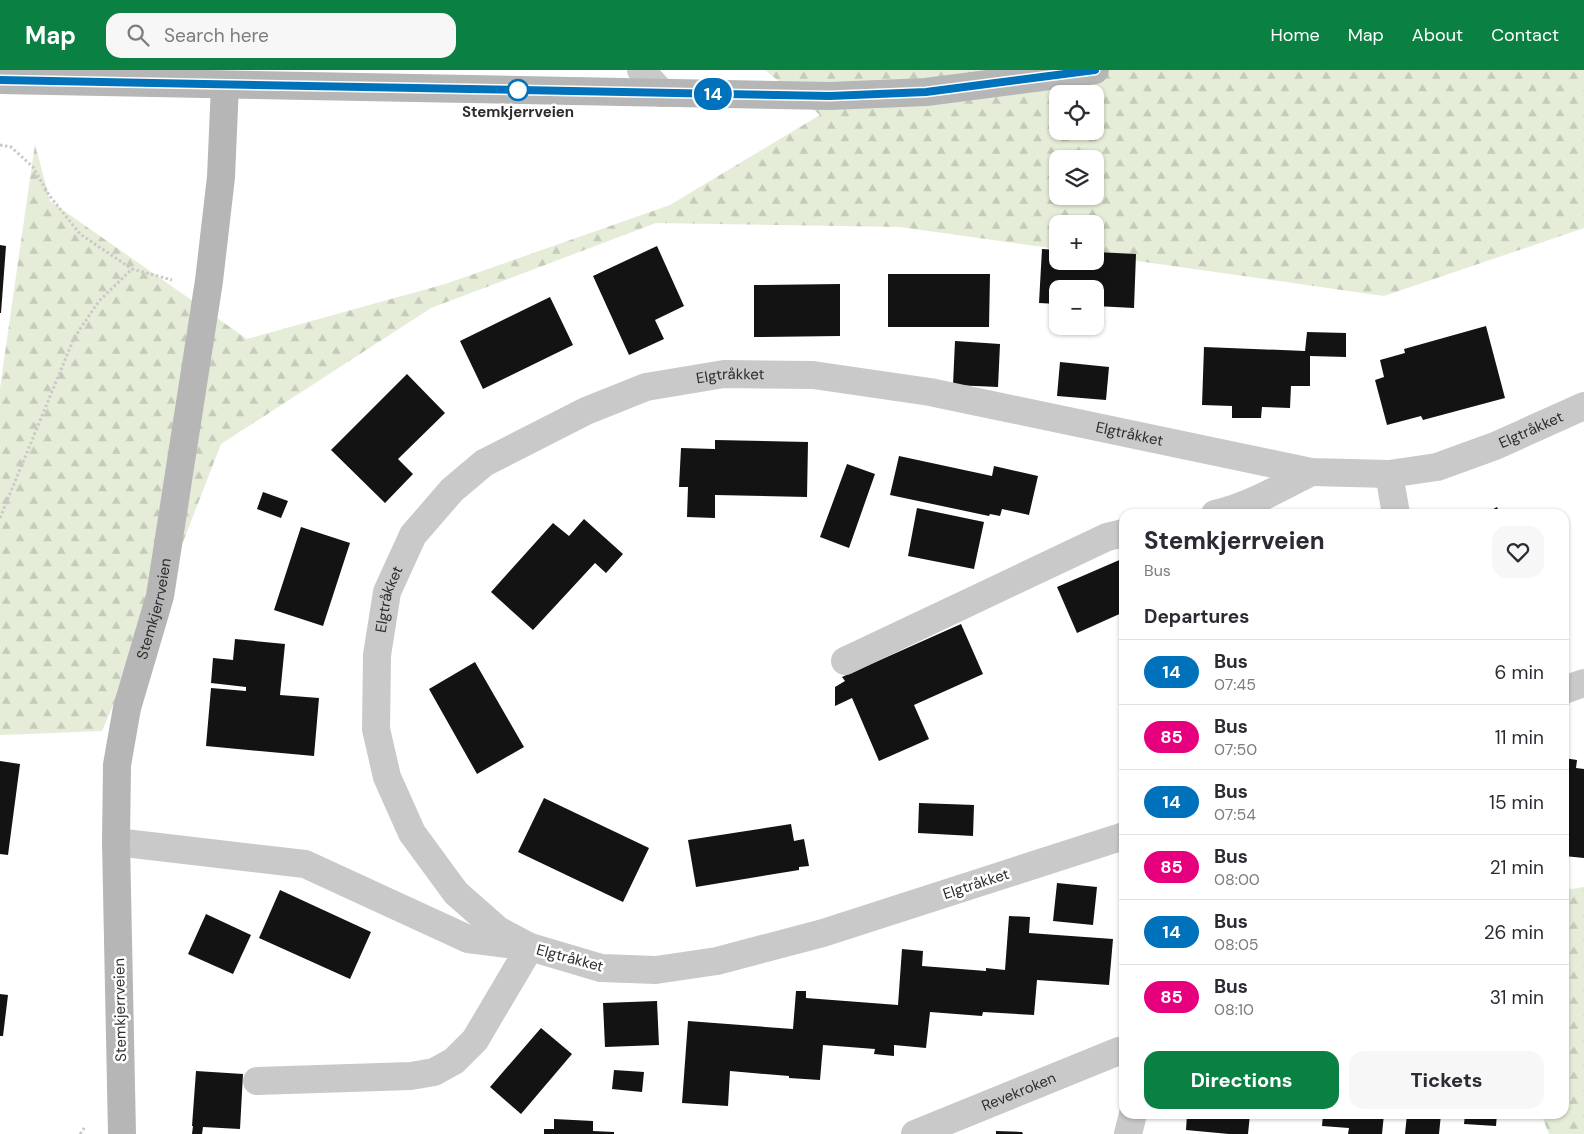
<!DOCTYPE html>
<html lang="en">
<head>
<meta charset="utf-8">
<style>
  body { margin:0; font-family:"DM Sans",sans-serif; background:#f7f7f7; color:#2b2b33; height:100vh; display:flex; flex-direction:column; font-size:19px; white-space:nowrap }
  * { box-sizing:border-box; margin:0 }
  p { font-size:16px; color:#7c7c81 }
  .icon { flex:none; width:28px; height:28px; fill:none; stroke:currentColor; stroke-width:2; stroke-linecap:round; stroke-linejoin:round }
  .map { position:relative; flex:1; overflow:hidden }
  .side { position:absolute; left:1119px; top:439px; width:450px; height:610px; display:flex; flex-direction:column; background:#fff; border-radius:15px; box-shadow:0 1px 4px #0004 }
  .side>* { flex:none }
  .badge { padding:0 10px; border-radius:16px; font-size:18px; line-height:32px }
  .controls { position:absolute; left:1049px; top:15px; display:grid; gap:10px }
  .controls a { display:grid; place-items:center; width:55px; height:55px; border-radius:10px; background:#fff; box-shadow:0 1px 4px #0004; font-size:25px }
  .map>.badge { position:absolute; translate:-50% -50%; box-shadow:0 0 0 2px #fff }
  h2 { padding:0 25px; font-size:19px; line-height:45px }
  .round { display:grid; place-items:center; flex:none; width:52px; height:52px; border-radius:15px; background:#f7f7f7 }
  .headline { display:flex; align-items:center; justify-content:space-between; height:85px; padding:0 25px }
  h1 { font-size:24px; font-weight:800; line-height:38px }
  .primary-button { display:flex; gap:10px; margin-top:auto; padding:10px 25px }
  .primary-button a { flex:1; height:58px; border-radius:15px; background:#0b8043; color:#fff; font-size:20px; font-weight:800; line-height:58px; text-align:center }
  .primary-button a+a { background:#f7f7f7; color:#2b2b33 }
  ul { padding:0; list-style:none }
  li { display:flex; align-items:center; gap:15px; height:65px; padding:0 25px; border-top:1px solid #e1e1e2 }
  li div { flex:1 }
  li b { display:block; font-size:19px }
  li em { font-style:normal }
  li .badge { min-width:55px; font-weight:700; text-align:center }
  header { display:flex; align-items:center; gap:30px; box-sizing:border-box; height:70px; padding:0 25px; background:#0b8043; color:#fff }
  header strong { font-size:24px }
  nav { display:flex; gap:28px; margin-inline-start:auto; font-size:18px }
  .search { width:350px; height:45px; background:#f7f7f7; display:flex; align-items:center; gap:12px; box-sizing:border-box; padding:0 18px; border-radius:15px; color:#7c7c81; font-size:19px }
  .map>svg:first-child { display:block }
  .forest { fill:url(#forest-firs); fill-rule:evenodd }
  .building { fill:#131313 }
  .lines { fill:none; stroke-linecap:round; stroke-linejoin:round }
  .path { stroke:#c9c9c9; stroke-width:3; stroke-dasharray:2.5 2.5; stroke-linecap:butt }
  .street { stroke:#c9c9c9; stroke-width:28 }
  .secondary { stroke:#b6b6b6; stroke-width:28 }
  .line-casing { stroke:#fff; stroke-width:11 }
  .line { stroke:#0072bc; stroke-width:8 }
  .stop-dot { fill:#fff; stroke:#0072bc; stroke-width:2.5 }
  .labels { text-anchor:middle; stroke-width:5; stroke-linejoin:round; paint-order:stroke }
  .stop-label { font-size:15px; font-weight:bold; fill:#2c2c2c; stroke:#fff }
  .street-label { font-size:15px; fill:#2c2c2c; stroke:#fff }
</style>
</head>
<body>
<header>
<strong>Map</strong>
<div class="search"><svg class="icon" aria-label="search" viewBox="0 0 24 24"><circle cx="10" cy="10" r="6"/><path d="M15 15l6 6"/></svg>Search here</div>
<nav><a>Home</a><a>Map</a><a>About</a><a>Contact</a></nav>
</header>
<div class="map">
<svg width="1584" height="1064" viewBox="0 0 1584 1064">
  <defs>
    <pattern id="forest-firs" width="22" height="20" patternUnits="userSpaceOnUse" patternTransform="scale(1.25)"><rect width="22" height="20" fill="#e5ecd8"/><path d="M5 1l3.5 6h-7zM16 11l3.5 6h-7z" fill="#c5cbba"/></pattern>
  </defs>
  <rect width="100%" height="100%" fill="#fff"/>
  <path class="forest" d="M765 0H1584V158L1384 226 1095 185V154H1058L1057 179 900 157 656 153 431 238 221 374 176 490 102 661 0 665V318L35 74 50 131 247 269 445 214 670 135 820 45ZM1058 24H1095V61H1058ZM1058 89H1095V126H1058Z
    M1584 817V1064H1549L1541 1044H1564V820Z"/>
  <path class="building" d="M0 175 6 176 1 243H0Z
    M657 176 684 236 655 250 664 269 629 285 593 206Z
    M1042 179 1058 180V191H1095V182L1136 184 1134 238 1095 236V219H1058V234L1039 233Z
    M888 204H990L989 257H888Z
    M840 214V266L754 267V215Z
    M550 227 573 275 483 319 460 271Z
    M1486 256 1505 328 1423 350 1421 346 1387 355 1375 310 1384 307 1380 290 1405 283 1404 279Z
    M1307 262 1346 263V287L1310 286V316H1291L1290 338 1262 337 1261 348H1232V336L1202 335 1204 277 1305 281Z
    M955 271 1000 274 998 317 953 315Z
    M1060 292 1109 297 1106 330 1057 326Z
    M407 304 445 343 398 389 413 404 385 433 331 380Z
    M715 370 808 372 807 427 715 425V448L687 447 688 417H679L681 378 715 379Z
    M899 386 992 406 994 396 1038 406 1029 445 1002 439 1000 446 990 444 989 446 890 425Z
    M847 394 875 404 849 478 820 467Z
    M263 422 288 431 281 448 257 439Z
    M1497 437 1500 444H1484Z
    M917 438 984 452 974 499 908 486Z
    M584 449 623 484 606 503 595 493 533 560 491 522 553 453 569 466Z
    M301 457 350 473 323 556 274 540Z
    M1124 488V542L1077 563 1057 517Z
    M961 554 983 604 914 635 929 669 879 691 852 628 835 636V617L845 611 842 607Z
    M235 569 285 574 280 625 319 628 314 686 206 676 211 618 246 621V617L211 613 213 588 233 590Z
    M475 592 524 677 477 704 429 619Z
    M1564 688 1577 690 1576 698 1584 699V788L1564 786Z
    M0 691 20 694 8 785 0 784Z
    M544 728 649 778 623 832 518 782Z
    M919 733 974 735 973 766 918 763Z
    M791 754 794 771 804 769 809 796 799 797V800L696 817 688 770Z
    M1057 813 1097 817 1093 855 1053 851Z
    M280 820 371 862 350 909 259 868Z
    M206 844 251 865 233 904 188 884Z
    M1009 846 1030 847 1029 863 1113 869 1109 915 1037 910 1034 945 983 942 982 946 930 942 926 978 894 975V986L874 984 875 979 823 975 820 1010 789 1008V1006L730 1001 728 1036 682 1033 688 951 793 959 796 921H806V928L898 935 902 879 923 881 922 896 986 901V898L1005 900Z
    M0 924 8 925 3 966H0Z
    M657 931 659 975 605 977 603 933Z
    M541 958 572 984 521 1044 490 1017Z
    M614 1000 644 1002 642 1022 612 1019Z
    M196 1001 243 1004 240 1059 203 1057 202 1064H192L193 1056H192Z
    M1187 1044H1250L1248 1064H1229L1186 1060Z
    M1256 1044H1320V1046H1314V1049L1256 1045Z
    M1323 1044H1384L1382 1064H1348L1349 1058 1322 1056Z
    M1407 1044H1441L1439 1064H1405Z
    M1465 1044H1497L1496 1056 1464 1054Z
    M554 1049 593 1051V1061L614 1062V1064H544V1059H554Z
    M996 1061 1022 1062 1023 1064H996Z"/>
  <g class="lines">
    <path class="path" d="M0 75 11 77 33 97 49 125 80 164 132 199
      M0 448 74 268 99 231 132 199 172 210
      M80 1064 85 1057"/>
    <g class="street">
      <path d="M641 0 662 23"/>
      <path d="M1389 404 1396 444"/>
      <path d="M1215 444C1249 436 1280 418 1311 402"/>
      <path d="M845 591 1107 467 1124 463"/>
      <path d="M1564 620 1584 613"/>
      <path id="s1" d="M1124 766 823 863 717 891 656 900 601 898 530 877 498 860 456 823 412 763 387 707 376 659 377 585 387 522 413 465 452 420 484 393 586 341 646 317 724 304 813 305 930 322 1311 402 1389 404 1437 397 1495 376 1584 336"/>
      <path d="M116 772 305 794 468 869 530 877 475 970 454 991 434 1002 411 1006 257 1011"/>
      <path id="s2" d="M915 1064 1119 981H1124"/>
      <path d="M1128 1064 1133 1044"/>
    </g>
    <g class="secondary">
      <path d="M0 10 830 26 926 22 1095 0"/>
      <path id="s3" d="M122 1064 116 772 117 695 127 638 160 526 209 211 221 107 225 15"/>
    </g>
  </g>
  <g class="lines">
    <g class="line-casing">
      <path id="line" d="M0 10 830 26 926 22 1095 0"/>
    </g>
    <use href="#line" class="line"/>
  </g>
  <circle class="stop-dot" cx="518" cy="20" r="10"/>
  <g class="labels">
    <g class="stop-label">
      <text x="518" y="47">Stemkjerrveien</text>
    </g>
    <g class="street-label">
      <text dy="5" stroke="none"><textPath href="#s1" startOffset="1460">Elgtråkket</textPath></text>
      <text dy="5" stroke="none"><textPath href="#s1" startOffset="2278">Elgtråkket</textPath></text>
      <text dy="5" stroke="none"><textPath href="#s1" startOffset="1865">Elgtråkket</textPath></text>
      <text dy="5" stroke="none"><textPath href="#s1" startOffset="1025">Elgtråkket</textPath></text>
      <text dy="5" stroke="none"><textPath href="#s3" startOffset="530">Stemkjerrveien</textPath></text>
      <text transform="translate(976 814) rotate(-18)" y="5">Elgtråkket</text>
      <text transform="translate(570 888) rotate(15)" y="5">Elgtråkket</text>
      <text transform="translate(120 940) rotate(-91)" y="5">Stemkjerrveien</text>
      <text dy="5" stroke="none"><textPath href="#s2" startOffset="112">Revekroken</textPath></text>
    </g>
  </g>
</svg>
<div class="controls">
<a><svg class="icon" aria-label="locate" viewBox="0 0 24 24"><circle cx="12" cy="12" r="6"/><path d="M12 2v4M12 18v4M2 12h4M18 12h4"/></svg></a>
<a><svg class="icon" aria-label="layers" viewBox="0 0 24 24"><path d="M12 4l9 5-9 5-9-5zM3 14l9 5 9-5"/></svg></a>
<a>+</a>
<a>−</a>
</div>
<b class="badge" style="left:713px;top:24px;background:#0072bc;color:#fff">14</b>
<section class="side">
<div class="headline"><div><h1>Stemkjerrveien</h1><p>Bus</p></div><a class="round"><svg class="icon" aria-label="heart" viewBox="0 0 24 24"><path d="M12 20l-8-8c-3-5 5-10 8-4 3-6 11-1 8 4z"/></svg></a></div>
<h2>Departures</h2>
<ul>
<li><span class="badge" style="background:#0072bc;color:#fff">14</span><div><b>Bus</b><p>07:45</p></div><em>6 min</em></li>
<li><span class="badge" style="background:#e6007e;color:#fff">85</span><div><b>Bus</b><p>07:50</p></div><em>11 min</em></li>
<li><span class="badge" style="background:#0072bc;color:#fff">14</span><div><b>Bus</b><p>07:54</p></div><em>15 min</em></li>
<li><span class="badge" style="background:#e6007e;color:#fff">85</span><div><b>Bus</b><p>08:00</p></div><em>21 min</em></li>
<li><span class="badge" style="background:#0072bc;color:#fff">14</span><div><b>Bus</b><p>08:05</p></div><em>26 min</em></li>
<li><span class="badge" style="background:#e6007e;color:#fff">85</span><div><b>Bus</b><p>08:10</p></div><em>31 min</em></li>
</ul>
<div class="primary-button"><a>Directions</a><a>Tickets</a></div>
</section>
</div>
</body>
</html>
